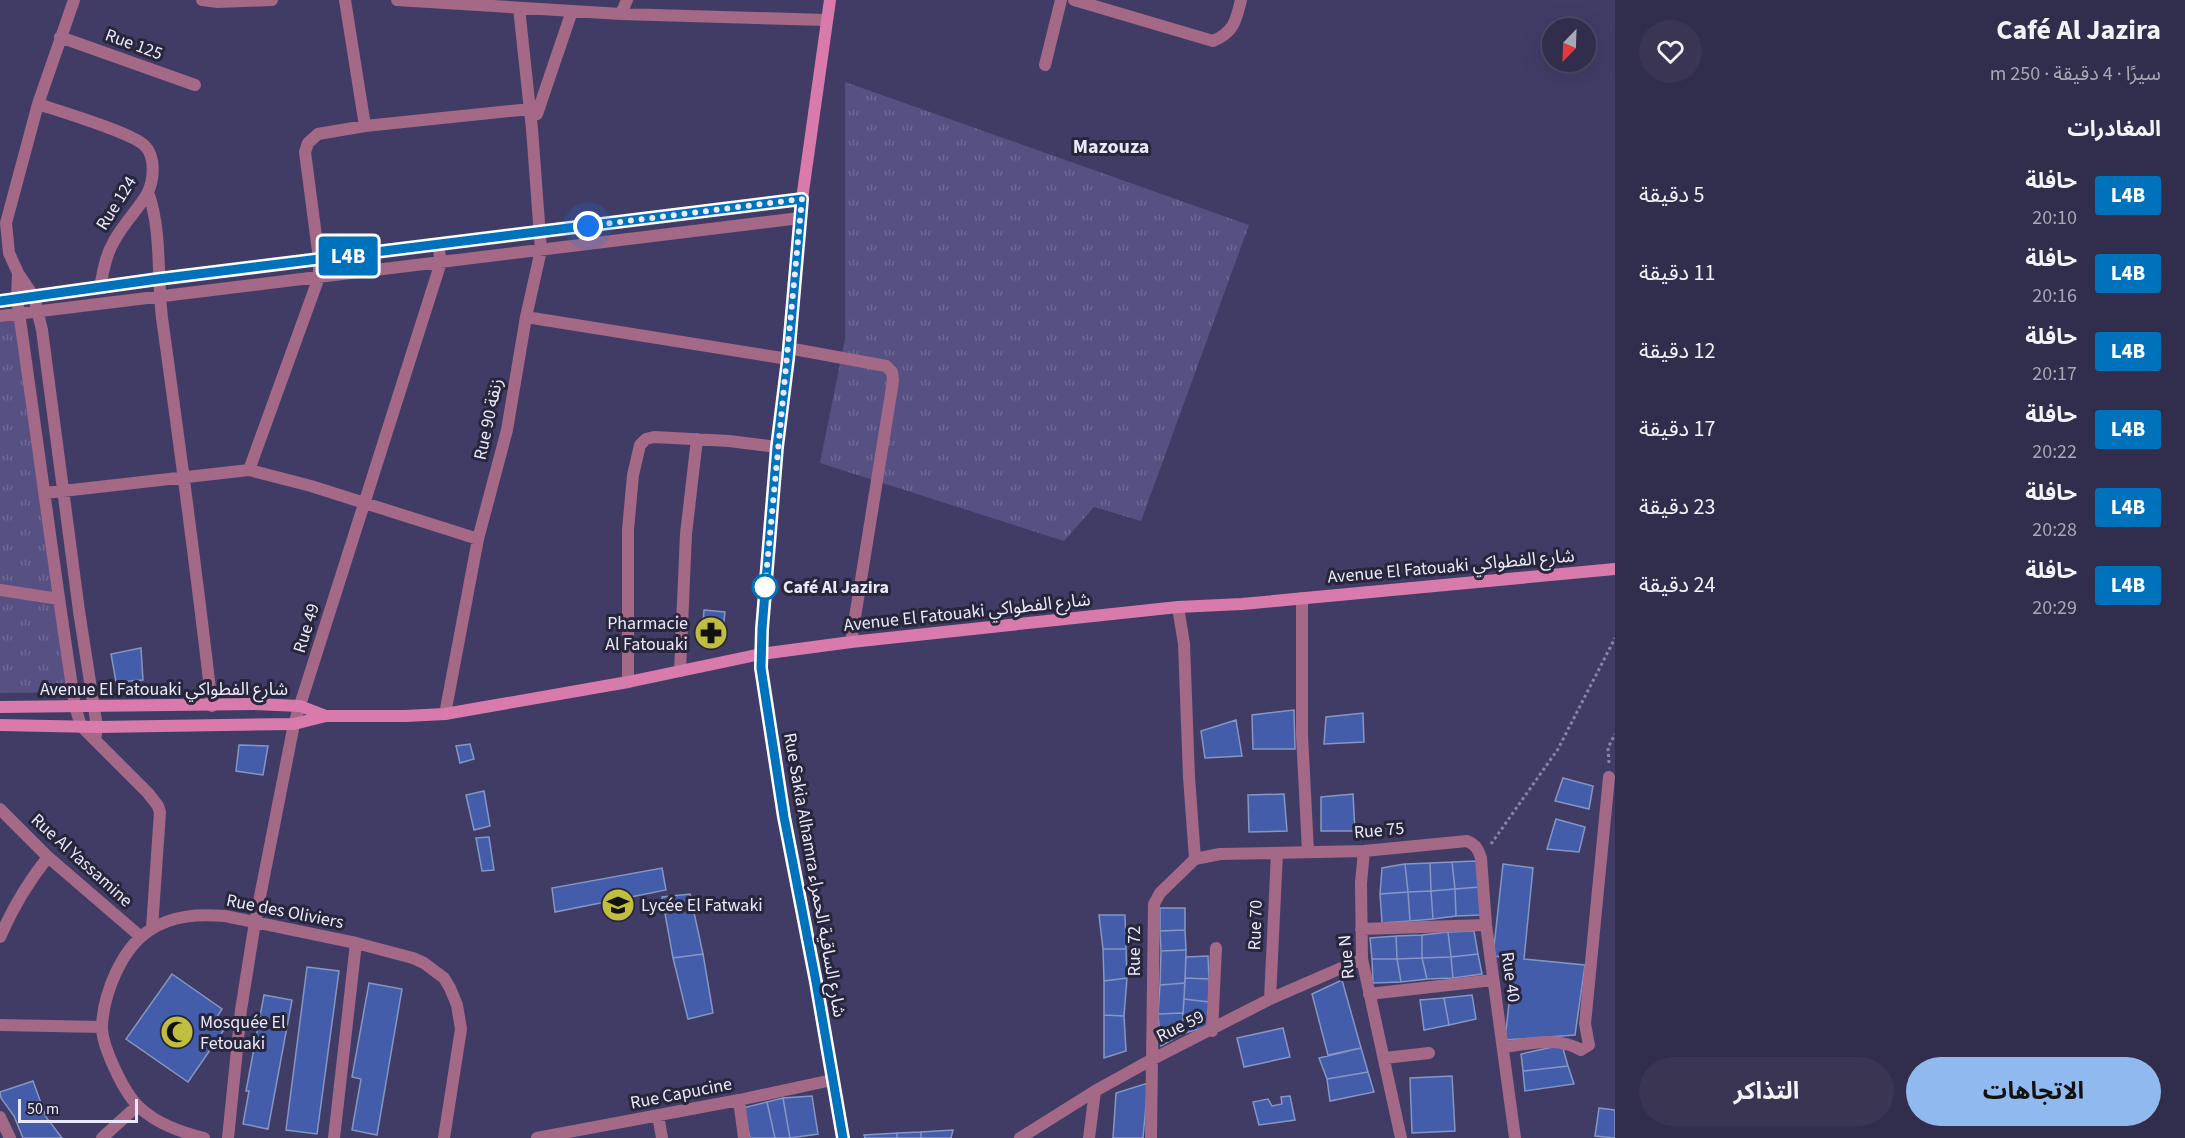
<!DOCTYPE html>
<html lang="ar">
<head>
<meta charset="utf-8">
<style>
  body { margin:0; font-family:"Source Sans 3","Noto Sans Arabic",sans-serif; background:#393553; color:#f1f3f6; direction:rtl; height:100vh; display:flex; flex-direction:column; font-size:22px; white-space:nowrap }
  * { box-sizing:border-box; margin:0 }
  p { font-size:20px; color:#a8a8b5 }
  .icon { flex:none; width:33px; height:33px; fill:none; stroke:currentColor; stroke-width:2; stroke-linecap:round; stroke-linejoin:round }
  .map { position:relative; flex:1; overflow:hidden; direction:ltr }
  .side { display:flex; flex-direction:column; background:#312d4c; width:570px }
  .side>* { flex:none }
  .badge { padding:0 12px; border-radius:4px; font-size:21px; line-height:39px }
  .needle { width:39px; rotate:203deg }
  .fabs { position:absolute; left:1542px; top:18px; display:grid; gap:12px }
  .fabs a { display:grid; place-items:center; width:54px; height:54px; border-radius:50%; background:#312d4c; box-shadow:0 6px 24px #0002,0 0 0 2px #4c4964; font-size:30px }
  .scale { position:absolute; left:18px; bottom:15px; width:120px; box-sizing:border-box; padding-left:6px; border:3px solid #e9e8fd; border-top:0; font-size:16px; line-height:21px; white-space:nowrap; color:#e9e8fd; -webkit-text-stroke:4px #28263a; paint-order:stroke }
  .you { position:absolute; width:30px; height:30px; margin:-15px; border:4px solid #fff; border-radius:50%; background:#1a73e8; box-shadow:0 0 0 9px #1a73e833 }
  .map>.badge { position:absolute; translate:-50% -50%; box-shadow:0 0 0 3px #fff }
  h2 { padding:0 24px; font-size:22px; line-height:54px }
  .round { display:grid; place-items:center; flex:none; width:63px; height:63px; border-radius:32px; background:#393553 }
  .summary { display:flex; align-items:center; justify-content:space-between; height:102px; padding:0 24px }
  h1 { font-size:28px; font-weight:700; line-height:45px }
  .button { display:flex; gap:12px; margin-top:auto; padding:12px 24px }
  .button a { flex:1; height:69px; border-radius:36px; background:#90b9f0; color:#111; font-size:24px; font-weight:700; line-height:69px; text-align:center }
  .button a+a { background:#393553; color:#f1f3f6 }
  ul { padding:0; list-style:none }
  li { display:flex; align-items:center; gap:18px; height:78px; padding:0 24px }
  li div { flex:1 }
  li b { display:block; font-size:22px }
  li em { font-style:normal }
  li .badge { min-width:66px; font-weight:700; text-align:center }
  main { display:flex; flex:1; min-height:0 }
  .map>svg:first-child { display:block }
  .grass { fill:url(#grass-tufts) }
  .building { fill:#445dab; stroke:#8496c3; stroke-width:1.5 }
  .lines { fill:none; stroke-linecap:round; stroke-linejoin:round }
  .path { stroke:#8784a5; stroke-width:3; stroke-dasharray:3 3; stroke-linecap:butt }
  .street { stroke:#a36986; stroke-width:12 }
  .secondary { stroke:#d87bac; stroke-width:12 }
  .line-casing { stroke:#fff; stroke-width:14 }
  .line { stroke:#0072bc; stroke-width:9 }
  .walk { stroke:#e9e8fd; stroke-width:6; stroke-dasharray:0 10.8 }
  .stop-dot { fill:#fff; stroke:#0072bc; stroke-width:3 }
  .labels { text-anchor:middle; stroke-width:6; stroke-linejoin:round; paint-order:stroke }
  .street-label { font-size:18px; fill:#e9e8fd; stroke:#28263a }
  .stop-label { font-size:18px; font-weight:bold; fill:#e9e8fd; stroke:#28263a; text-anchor:start }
  .poi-label { font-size:18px; fill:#e9e8fd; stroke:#28263a; text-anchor:start }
  .neighbourhood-label { font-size:20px; font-weight:bold; fill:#e9e8fd; stroke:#28263a }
</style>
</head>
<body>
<main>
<section class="side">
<div class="summary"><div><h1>Café Al Jazira</h1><p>سيرًا · 4 دقيقة · 250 m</p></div><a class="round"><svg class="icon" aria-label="heart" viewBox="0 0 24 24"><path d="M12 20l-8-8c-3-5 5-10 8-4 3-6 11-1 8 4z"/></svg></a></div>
<h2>المغادرات</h2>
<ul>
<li><span class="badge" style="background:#0072bc;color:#fff">L4B</span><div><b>حافلة</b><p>20:10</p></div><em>5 دقيقة</em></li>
<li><span class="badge" style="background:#0072bc;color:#fff">L4B</span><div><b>حافلة</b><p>20:16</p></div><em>11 دقيقة</em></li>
<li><span class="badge" style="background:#0072bc;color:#fff">L4B</span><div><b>حافلة</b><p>20:17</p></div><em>12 دقيقة</em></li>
<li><span class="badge" style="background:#0072bc;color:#fff">L4B</span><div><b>حافلة</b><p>20:22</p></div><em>17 دقيقة</em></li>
<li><span class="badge" style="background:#0072bc;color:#fff">L4B</span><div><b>حافلة</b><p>20:28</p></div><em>23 دقيقة</em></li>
<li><span class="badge" style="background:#0072bc;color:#fff">L4B</span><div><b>حافلة</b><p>20:29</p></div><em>24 دقيقة</em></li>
</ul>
<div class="button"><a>الاتجاهات</a><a>التذاكر</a></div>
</section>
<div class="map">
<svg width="1615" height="1138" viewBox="0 0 1615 1138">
  <defs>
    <pattern id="grass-tufts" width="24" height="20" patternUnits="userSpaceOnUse" patternTransform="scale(1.5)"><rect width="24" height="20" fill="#575183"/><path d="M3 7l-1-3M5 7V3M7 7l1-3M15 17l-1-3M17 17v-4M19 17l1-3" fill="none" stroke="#6f6a95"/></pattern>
  </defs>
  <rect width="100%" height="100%" fill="#413c66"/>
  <path class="grass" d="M845 82 1249 225 1141 521 1094 507 1064 541 820 463 845 339Z
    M20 318 71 692 0 693V321Z"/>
  <path class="building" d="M704 610 725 612 722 638 702 636Z
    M141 648 143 680 116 682 111 654Z
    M1294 710 1295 749H1253L1252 715Z
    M1363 713 1364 742 1324 744 1326 717Z
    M1236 720 1242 756 1205 758 1201 731Z
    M470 744 474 759 460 763 456 746Z
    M239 745 268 746 263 775 236 771Z
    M1563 778 1593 786 1589 809 1555 801Z
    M484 791 490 826 474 830 466 795Z
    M1284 794 1287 831 1249 832 1248 795Z
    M1353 794 1355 831H1321V797Z
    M1556 819 1585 827 1579 852 1547 849Z
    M489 837 494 870 482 871 476 838Z
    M1477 861 1479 887 1455 889 1452 862Z
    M1452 862 1455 889 1431 891 1430 863Z
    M1430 863 1431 891 1408 892 1405 864Z
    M1405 864 1408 892 1380 894 1382 868Z
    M1503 864 1533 868 1524 959 1585 965 1575 1035 1505 1040 1514 958 1493 956Z
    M662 868 666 890 555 912 552 888Z
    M1479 887 1482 915 1456 916 1455 889Z
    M1455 889 1456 916 1433 919 1431 891Z
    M1431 891 1433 919 1410 921 1408 892Z
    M1408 892 1410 921 1382 923 1380 894Z
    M690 894 703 954 673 958 662 897Z
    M1160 908H1185V930L1160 931Z
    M1099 915H1125L1126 949H1103Z
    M1185 930 1186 950 1161 951 1160 931Z
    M1474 931 1478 954 1451 957 1448 932Z
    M1448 932 1451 957 1422 958V935Z
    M1422 935V958L1397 959 1396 936Z
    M1396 936 1397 959H1372L1370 938Z
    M1103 949H1126L1127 978 1104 981Z
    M1186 950 1185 983 1160 985 1161 951Z
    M703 954 713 1013 688 1019 673 958Z
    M1478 954 1482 974 1453 978 1451 957Z
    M1208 956 1209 979 1185 978 1186 957Z
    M1451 957 1453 978 1427 979 1422 958Z
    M1422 958 1427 979 1401 982 1397 959Z
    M1372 959H1397L1401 982 1373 983Z
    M307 967 339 971 317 1134 286 1130Z
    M172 974 222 1009 217 1017 228 1024 188 1082 126 1039Z
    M1127 978 1124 1016 1104 1015V981Z
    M1185 978 1209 979V1002L1184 999Z
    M1342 980 1361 1048 1328 1055 1312 994Z
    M369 983 402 989 377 1135 352 1130 361 1079 352 1077Z
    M1185 983 1183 1013 1158 1014 1160 985Z
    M264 995 292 1000 268 1129 243 1124 249 1091H246Z
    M1472 995 1476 1019 1449 1025 1444 998Z
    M1444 998 1449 1025 1424 1030 1420 1000Z
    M1184 999 1209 1002V1026L1182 1034Z
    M1183 1013 1182 1034 1161 1046 1158 1014Z
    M1104 1015 1124 1016 1126 1051 1104 1058Z
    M1283 1028 1290 1057 1244 1067 1237 1038Z
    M1562 1045 1568 1066 1523 1071 1521 1054Z
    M1361 1048 1368 1072 1327 1079 1319 1058Z
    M1568 1066 1574 1084 1525 1091 1523 1071Z
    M1368 1072 1374 1092 1330 1101 1327 1079Z
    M1452 1076 1455 1131 1412 1133 1410 1078Z
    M33 1081 46 1117 62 1138H23L14 1116 1 1098 0 1092Z
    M1148 1083 1143 1138H1113L1116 1093Z
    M812 1096 818 1134 790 1138 783 1098Z
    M1290 1096 1295 1120 1259 1125 1253 1102 1268 1099 1272 1106 1282 1104 1281 1097Z
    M783 1098 790 1138H775L767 1102Z
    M767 1102 775 1138H750L743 1108Z
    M1599 1108 1615 1110V1138L1595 1136Z
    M953 1130 951 1138H921V1132Z
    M921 1132V1138H897V1133Z
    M897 1133V1138H865L864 1135Z"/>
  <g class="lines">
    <path class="path" d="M1609 763 1608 748 1615 734
      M1491 844 1558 749 1615 638"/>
    <path class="street" d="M74 0 38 104 6 223 9 253 18 273 34 297 42 330 79 611 97 727 95 740
      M202 0 218 2 272 0
      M345 0 365 126
      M397 0 621 14 826 20
      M1074 0 1213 41C1234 32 1236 21 1241 0
      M621 14 627 0
      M60 37 195 85
      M1045 65 1061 0
      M38 104C59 111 133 133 145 146 156 157 154 181 147 194 137 211 122 225 113 243 105 257 103 273 100 287
      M537 114 572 11
      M148 192C162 230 157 278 162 318 180 447 197 576 212 706
      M18 273 17 299C37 435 54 571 75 706L81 726 148 793 158 806 160 812 152 928
      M0 301 158 279 802 199
      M0 316 800 218
      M526 317 788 359
      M788 348 886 366 892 372 893 381 851 642
      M249 470 319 277V259L305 152 308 143 318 134 365 126 539 108
      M45 493 249 470 311 486 478 539
      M0 590 59 599
      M1302 598V735L1308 851
      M1178 607 1184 644 1189 777 1195 859
      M680 671 686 534 697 439
      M628 682V530L633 475 640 445 646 439 654 437 729 441 777 447
      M445 714 478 539 507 430 526 317 541 250 532 129 519 8
      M0 809 48 857 141 937
      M1364 851 1361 883 1362 959 1401 1138
      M1195 859 1220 854 1364 851 1467 841C1476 845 1478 849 1481 858L1486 925 1515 1138
      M1361 929 1486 925
      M0 937C13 907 28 882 48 857
      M1369 994 1493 980
      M1270 999 1277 853
      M0 1025 102 1027
      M1212 1031 1216 948
      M1503 1047C1529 1044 1558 1036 1581 1050L1589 1045 1585 1024 1609 777
      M1385 1058 1429 1053
      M739 1100 744 1138
      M658 1115 662 1138
      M0 1117 10 1138
      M102 1138 137 1106
      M204 1138C181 1132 157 1124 139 1107 124 1093 101 1045 102 1025 104 992 122 948 150 930 173 915 199 914 225 916L356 943 413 958 424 963 444 978 450 988 457 1005 461 1029 444 1138
      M228 1138 241 1010 255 922 294 724 441 262 438 245
      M334 1138 356 943
      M537 1138 739 1100 832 1080
      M1020 1138 1095 1091 1151 1060 1270 999 1362 959
      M1089 1138 1095 1091
      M1151 1138 1154 904 1160 893 1195 859"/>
    <path class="secondary" d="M830 0 802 199 788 359 777 447 762 629 761 668 784 817 816 982 843 1138
      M0 707 254 704 300 706 326 716
      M0 725 97 727 294 724 326 716H405L445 714 628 682 761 654 851 642 1178 607 1242 604 1615 569"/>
  </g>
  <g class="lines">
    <g class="line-casing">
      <path id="line" d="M0 301 158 279 802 199 788 359 777 447 762 629 761 668 784 817 816 982 843 1138"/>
    </g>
    <use href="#line" class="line"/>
    <path class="walk" d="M588 226 802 199 765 587"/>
  </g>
  <defs>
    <g id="pharmacy-disc" transform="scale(1.725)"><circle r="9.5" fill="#c0be40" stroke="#28263a"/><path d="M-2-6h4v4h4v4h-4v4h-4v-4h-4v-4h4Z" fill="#111"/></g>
    <g id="school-disc" transform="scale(1.725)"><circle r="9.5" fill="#c0be40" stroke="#28263a"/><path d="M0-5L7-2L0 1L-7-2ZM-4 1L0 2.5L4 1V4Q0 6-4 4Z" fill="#111"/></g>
    <g id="mosque-disc" transform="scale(1.725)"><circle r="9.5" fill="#c0be40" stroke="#28263a"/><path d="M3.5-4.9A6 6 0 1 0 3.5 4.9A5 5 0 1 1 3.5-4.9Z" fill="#111"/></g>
  </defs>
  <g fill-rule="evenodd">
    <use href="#pharmacy-disc" x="711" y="633"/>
    <use href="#school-disc" x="618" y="905"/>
    <use href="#mosque-disc" x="177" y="1032"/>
  </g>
  <circle class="stop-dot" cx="765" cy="587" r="12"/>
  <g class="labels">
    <g class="street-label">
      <text transform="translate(134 44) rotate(20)" y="6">Rue 125</text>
      <text transform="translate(116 203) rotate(-58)" y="6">Rue 124</text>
      <text transform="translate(488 419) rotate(-78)" y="6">Rue 90 زنقة</text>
      <text transform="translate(1451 566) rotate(-5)" y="6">Avenue El Fatouaki شارع الفطواكي</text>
      <text transform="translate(967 612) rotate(-6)" y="6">Avenue El Fatouaki شارع الفطواكي</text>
      <text transform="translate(306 628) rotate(-73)" y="6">Rue 49</text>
      <text x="164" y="695">Avenue El Fatouaki شارع الفطواكي</text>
      <text transform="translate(1379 830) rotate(-5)" y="6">Rue 75</text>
      <text transform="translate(82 860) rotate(42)" y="6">Rue Al Yassamine</text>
      <text transform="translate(815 875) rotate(80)" y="6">Rue Sakia Alhamra شارع الساقية الحمراء</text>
      <text transform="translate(285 911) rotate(11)" y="6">Rue des Oliviers</text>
      <text transform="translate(1255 925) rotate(-88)" y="6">Rue 70</text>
      <text transform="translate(1134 951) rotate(-90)" y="6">Rue 72</text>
      <text transform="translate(1346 957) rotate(-95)" y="6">Rue N</text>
      <text transform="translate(1511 977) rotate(82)" y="6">Rue 40</text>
      <text transform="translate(1180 1026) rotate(-26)" y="6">Rue 59</text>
      <text transform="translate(681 1093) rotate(-11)" y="6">Rue Capucine</text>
    </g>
    <g class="stop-label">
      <text x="783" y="593">Café Al Jazira</text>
    </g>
    <g class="poi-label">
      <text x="688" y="629" text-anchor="end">Pharmacie<tspan x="688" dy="21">Al Fatouaki</tspan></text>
      <text x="641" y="911">Lycée El Fatwaki</text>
      <text x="200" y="1028">Mosquée El<tspan x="200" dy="21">Fetouaki</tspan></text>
    </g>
    <g class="neighbourhood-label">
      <text x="1111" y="153">Mazouza</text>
    </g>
  </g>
</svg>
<div class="fabs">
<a><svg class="needle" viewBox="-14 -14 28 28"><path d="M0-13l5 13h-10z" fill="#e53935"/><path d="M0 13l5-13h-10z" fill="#a8a8b5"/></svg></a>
</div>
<div class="scale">50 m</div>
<div class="you" style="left:588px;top:226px"></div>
<b class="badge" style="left:348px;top:256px;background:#0072bc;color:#fff">L4B</b>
</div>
</main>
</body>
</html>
